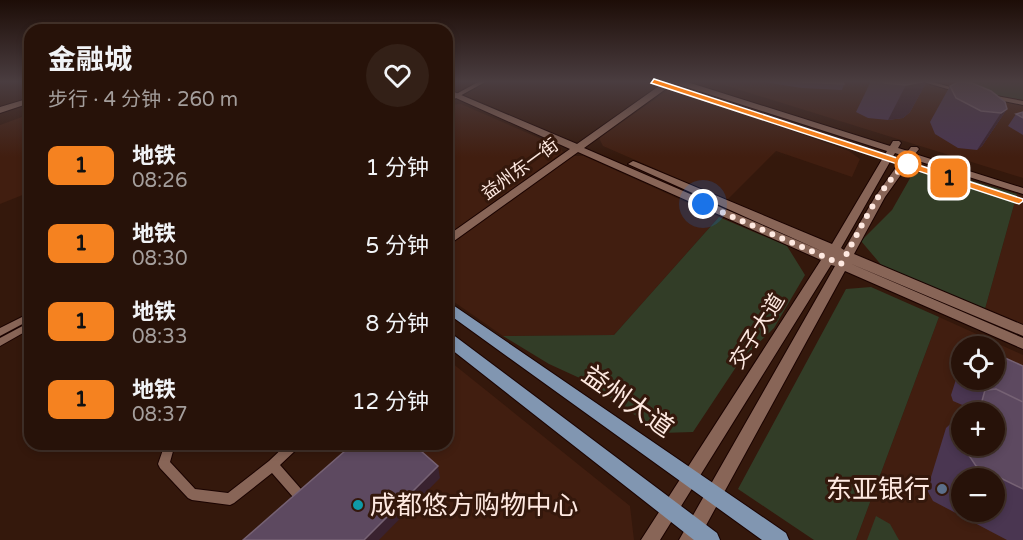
<!DOCTYPE html>
<html lang="zh">
<head>
<meta charset="utf-8">
<style>
  body { margin:0; font-family:"Varela Round","Noto Sans SC",sans-serif; background:#332017; color:#f1f3f6; height:100vh; display:flex; flex-direction:column; font-size:22px; white-space:nowrap }
  * { box-sizing:border-box; margin:0 }
  p { font-size:20px; color:#a49e9c }
  .icon { flex:none; width:33px; height:33px; fill:none; stroke:currentColor; stroke-width:2; stroke-linecap:round; stroke-linejoin:round }
  .map { position:relative; flex:1; overflow:hidden }
  .sheet { position:absolute; left:24px; top:24px; width:429px; height:426px; display:flex; flex-direction:column; background:#271209; border-radius:18px; box-shadow:0 3px 9px #0003,0 0 0 2px #43322a }
  .sheet>* { flex:none }
  .badge { padding:0 12px; border-radius:9px; font-size:21px; line-height:39px }
  .tools { position:absolute; left:951px; top:336px; display:grid; gap:12px }
  .tools a { display:grid; place-items:center; width:54px; height:54px; border-radius:50%; background:#271209; box-shadow:0 3px 9px #0003,0 0 0 2px #43322a; font-size:30px }
  .you { position:absolute; width:30px; height:30px; margin:-15px; border:4px solid #fff; border-radius:50%; background:#1a73e8; box-shadow:0 0 0 9px #1a73e833 }
  .map>.badge { position:absolute; translate:-50% -50%; box-shadow:0 0 0 3px #fff }
  .round { display:grid; place-items:center; flex:none; width:63px; height:63px; border-radius:32px; background:#332017 }
  .summary { display:flex; align-items:center; justify-content:space-between; height:102px; padding:0 24px }
  h1 { font-size:28px; font-weight:700; line-height:45px }
  ul { padding:0; list-style:none }
  li { display:flex; align-items:center; gap:18px; height:78px; padding:0 24px }
  li div { flex:1 }
  li b { display:block; font-size:22px }
  li em { font-style:normal }
  li .badge { min-width:66px; font-weight:700; text-align:center }
  .map>svg:first-child { display:block }
  .built { fill:#411e10; fill-rule:evenodd }
  .green { fill:#323d27 }
  .lines { fill:none; stroke-linecap:round; stroke-linejoin:round }
  .street-casing { stroke:#1a0300; stroke-width:2 }
  .secondary-casing { stroke:#1a0300; stroke-width:2 }
  .primary-casing { stroke:#1a0300; stroke-width:2 }
  .street { fill:#886557; fill-rule:evenodd }
  .secondary { fill:#886557; fill-rule:evenodd }
  .primary { fill:#8196b1; fill-rule:evenodd }
  .wall { fill:#4a3651; fill-rule:evenodd }
  .shaded-wall { fill:#39222f }
  .building { fill:#5d4960; stroke:#766274; stroke-width:1.5 }
  .line { fill:#f58220; stroke:#fff; stroke-width:1.5 }
  .walk { stroke:#fee9e1; stroke-width:6; stroke-dasharray:0 10.8 }
  .stop-dot { fill:#fff; stroke:#f58220; stroke-width:3 }
  .service-dot { fill:#5c6f8a; stroke:#34180c; stroke-width:2 }
  .culture-dot { fill:#0f9aa8; stroke:#34180c; stroke-width:2 }
  .labels { text-anchor:middle; stroke-width:6; stroke-linejoin:round; paint-order:stroke }
  .far-street-label { font-size:18px; fill:#fee9e1; stroke:#34180c }
  .street-label { font-size:21px; fill:#fee9e1; stroke:#34180c }
  .near-street-label { font-size:26px; fill:#fee9e1; stroke:#34180c }
  .near-poi-label { font-size:26px; fill:#fee9e1; stroke:#34180c; text-anchor:end }
</style>
</head>
<body>
<div class="map">
<svg width="1023" height="540" viewBox="0 0 1023 540">
  <rect width="100%" height="100%" fill="#34180c"/>
  <path class="built" d="M711 81H1023V178Z
    M671 88 849 151 860 159 852 177 776 151 727 200 603 146 599 138Z
    M461 104 560 147 563 152 447 236V105Z
    M30 114V192L0 204V125Z
    M571 156H584L719 217 614 335 503 336 447 297V247Z
    M1017 194 1023 196V325L985 309Z
    M939 317 1023 355V540H856ZM962 346H994V380H962ZM962 412H994V446H962ZM962 478H994V512H962Z
    M452 363 630 506 634 540H255L362 444H447V368Z"/>
  <path class="green" d="M967 81H1023V100L986 94Z
    M942 172 1017 194 985 309 883 267 861 241 892 210 913 173Z
    M719 217 787 246 805 275 774 328 740 361 693 432 661 433 584 380 549 364 503 336 614 335Z
    M871 287 939 317 856 540H814L738 489 846 289Z
    M876 516 890 524 899 540H867Z"/>
  <g class="lines">
    <g class="street-casing">
      <path id="street" d="M480 81H487L447 103V99Z
        M920 81H929L961 90 958 92Z
        M991 95 1023 101V105L989 98V96Z
        M30 313V320L0 336V328Z
        M30 322V329L0 346V338Z
        M165 444H175L170 462 195 489 228 493 269 461 287 444H299L298 448 280 465 301 489 303 493 301 497 297 499 293 497 272 473 234 503 230 505 192 500 188 498 160 468 158 464Z"/>
    </g>
    <g class="secondary-casing">
      <path id="secondary" d="M666 81H684L890 146 893 141H899L901 143 898 148 908 151 911 147H917L919 149 915 154 1023 188V194L912 159 885 197 854 254 1023 325V336L849 263 1023 338V349L845 271 698 540H679L835 266 831 265 660 540H641L821 260 578 152 447 246V236L570 149 447 94V89L577 144ZM674 83 887 151 832 244 636 162 633 161 628 164 826 253 584 148ZM895 153 904 156 875 197 844 250 841 248Z
        M30 98V103L0 113V107Z"/>
    </g>
    <g class="primary-casing">
      <path id="primary" d="M447 301 786 533 789 540H762L447 313Z
        M447 332 452 334 717 533 720 540H694L447 346Z"/>
    </g>
    <use href="#street" class="street"/>
    <use href="#secondary" class="secondary"/>
    <use href="#primary" class="primary"/>
  </g>
  <path class="wall" d="M757 81H843L844 84 842 90 802 88Z
    M871 81H927L910 112 903 118 888 120 868 118 856 112Z
    M950 86 1007 109 982 146 977 150 958 148 935 134 930 122Z
    M1023 112V135L1008 126 1016 114Z
    M962 366V380H994L1023 366V540H1007L933 501 927 490 946 428 962 413V446H994V412H962L967 407 953 401 951 395 960 367ZM962 478H994V512H962Z"/>
  <path class="shaded-wall" d="M923 81H927L910 112 903 118 888 120 906 85Z
    M1007 109 982 146 977 150 1001 113Z
    M438 466 440 478 379 540H364Z"/>
  <path class="building" d="M798 81H843L844 84 805 82Z
    M881 81H923L921 82 906 85 885 83Z
    M958 82 972 83 991 91 1005 102 1007 109 1001 113 981 111 956 98 950 86Z
    M1023 112V118L1016 114Z
    M994 353 1023 366V402L996 389 988 390 971 382 970 380H994Z
    M996 389 1023 402V489L976 466 968 454 970 446H994V412H979L985 390Z
    M353 444H413L438 466 364 540H243Z"/>
  <linearGradient id="sky" x2="0" y2="1"><stop stop-color="#1d0d07"/><stop offset="0.52" stop-color="#4a3d40"/><stop offset="1" stop-color="#4a3d40" stop-opacity="0"/></linearGradient>
  <rect width="1023" height="157" fill="url(#sky)"/>
  <path class="line" d="M654 79 1023 199V201L1019 204 651 83Z"/>
  <g class="lines">
    <path class="walk" d="M703 204 841 264C857 237 881 180 908 164"/>
  </g>
  <circle class="stop-dot" cx="908" cy="164" r="12"/>
  <circle class="service-dot" cx="942" cy="489" r="6"/>
  <circle class="culture-dot" cx="358" cy="505" r="6"/>
  <g class="labels">
    <g class="far-street-label">
      <text transform="translate(520 169) rotate(-36)" y="6">益州东一街</text>
    </g>
    <g class="street-label">
      <text transform="translate(757 331) rotate(-58)" y="7">交子大道</text>
    </g>
    <g class="near-street-label">
      <text transform="translate(628 401) rotate(35)" y="9">益州大道</text>
    </g>
    <g class="near-poi-label">
      <text x="930" y="498">东亚银行</text>
      <text x="370" y="514" text-anchor="start">成都悠方购物中心</text>
    </g>
  </g>
</svg>
<div class="tools">
<a><svg class="icon" aria-label="locate" viewBox="0 0 24 24"><circle cx="12" cy="12" r="6"/><path d="M12 2v4M12 18v4M2 12h4M18 12h4"/></svg></a>
<a>+</a>
<a>−</a>
</div>
<div class="you" style="left:703px;top:204px"></div>
<b class="badge" style="left:949px;top:178px;background:#f58220;color:#111">1</b>
<section class="sheet">
<div class="summary"><div><h1>金融城</h1><p>步行 · 4 分钟 · 260 m</p></div><a class="round"><svg class="icon" aria-label="heart" viewBox="0 0 24 24"><path d="M12 20l-8-8c-3-5 5-10 8-4 3-6 11-1 8 4z"/></svg></a></div>
<ul>
<li><span class="badge" style="background:#f58220;color:#111">1</span><div><b>地铁</b><p>08:26</p></div><em>1 分钟</em></li>
<li><span class="badge" style="background:#f58220;color:#111">1</span><div><b>地铁</b><p>08:30</p></div><em>5 分钟</em></li>
<li><span class="badge" style="background:#f58220;color:#111">1</span><div><b>地铁</b><p>08:33</p></div><em>8 分钟</em></li>
<li><span class="badge" style="background:#f58220;color:#111">1</span><div><b>地铁</b><p>08:37</p></div><em>12 分钟</em></li>
</ul>
</section>
</div>
</body>
</html>
